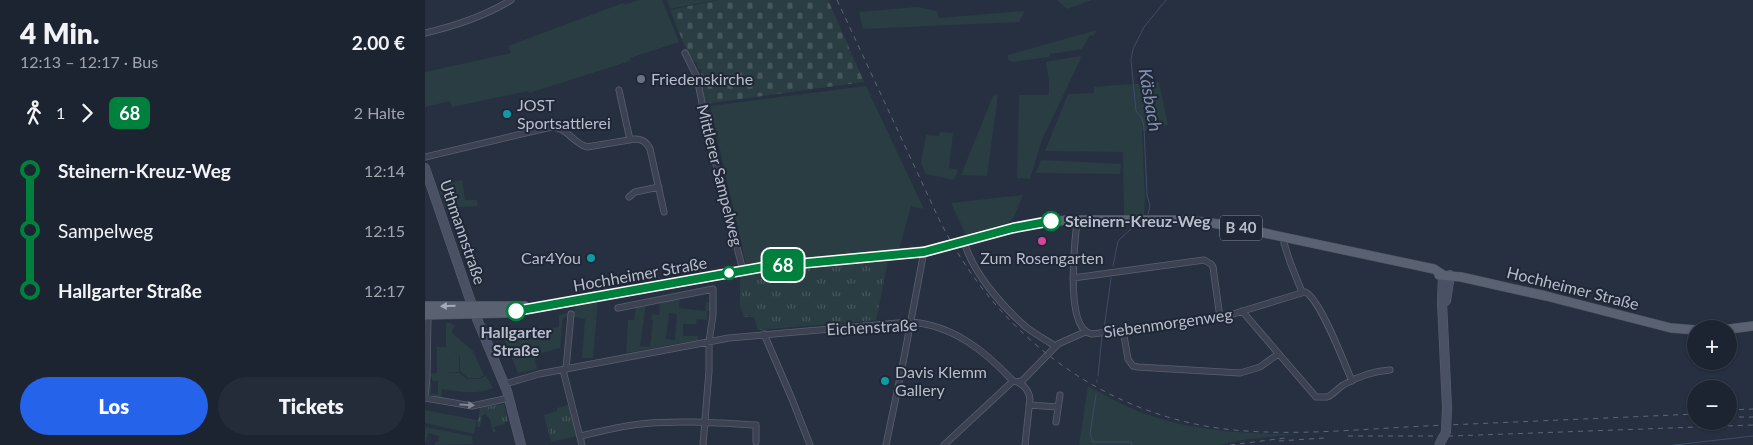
<!DOCTYPE html>
<html lang="de">
<head>
<meta charset="utf-8">
<style>
  body { margin:0; font-family:Lato,sans-serif; background:#252c39; color:#f1f3f6; height:100vh; display:flex; flex-direction:column; font-size:19px; white-space:nowrap }
  * { box-sizing:border-box; margin:0 }
  p { font-size:16px; color:#a0a4ab }
  .icon { flex:none; width:28px; height:28px; fill:none; stroke:currentColor; stroke-width:2; stroke-linecap:round; stroke-linejoin:round }
  .map { position:relative; flex:1; overflow:hidden }
  .side { display:flex; flex-direction:column; background:#1d2431; width:425px }
  .side>* { flex:none }
  .badge { padding:0 10px; border-radius:8px; font-size:18px; line-height:32px }
  .tools { position:absolute; left:1262px; top:320px; display:grid; gap:10px }
  .tools a { display:grid; place-items:center; width:50px; height:50px; border-radius:50%; background:#1d2431; box-shadow:0 1px 4px #0004,0 0 0 1px #3b414d; font-size:25px }
  .map>.badge { position:absolute; translate:-50% -50%; box-shadow:0 0 0 2px #fff }
  .legs { display:flex; align-items:center; gap:8px; height:55px; padding:0 20px; font-size:16px }
  .legs p { margin-inline-start:auto }
  .overview { display:flex; align-items:center; justify-content:space-between; height:85px; padding:0 20px }
  h1 { font-size:28px; font-weight:800; line-height:38px }
  .cta { display:flex; gap:10px; margin-top:auto; padding:10px 20px }
  .cta a { flex:1; height:58px; border-radius:30px; background:#2563eb; color:#fff; font-size:20px; font-weight:800; line-height:58px; text-align:center }
  .cta a+a { background:#252c39; color:#f1f3f6 }
  ul { padding:0 20px; list-style:none }
  li { display:flex; align-items:center; gap:18px; height:60px; font-size:19px }
  li i { display:grid; place-items:center; width:8px; height:100%; margin:0 6px; background:currentColor }
  li i::after { content:''; width:12px; height:12px; margin:-6px; border:4px solid; border-radius:50%; background:#1d2431 }
  li p { margin-inline-start:auto }
  li:first-child i { background:linear-gradient(#0000 50%,currentColor 0) }
  li:last-child i { background:linear-gradient(currentColor 50%,#0000 0) }
  main { display:flex; flex:1; min-height:0 }
  .map>svg:first-child { display:block }
  .green { fill:#293d42; fill-rule:evenodd }
  .cemetery { fill:url(#cemetery-stones) }
  .park { fill:url(#park-tufts) }
  .lines { fill:none; stroke-linecap:round; stroke-linejoin:round }
  .stream { stroke:#3e4c69; stroke-width:1 }
  .street-casing { stroke:#5a606e; stroke-width:7 }
  .secondary-casing { stroke:#5a606e; stroke-width:10 }
  .primary-casing { stroke:#454b5a; stroke-width:10 }
  .street { stroke:#3c4251; stroke-width:5.5 }
  .secondary { stroke:#4a5164; stroke-width:9 }
  .primary { stroke:#5a6171; stroke-width:9 }
  .rail { stroke:#5e6677; stroke-width:1; stroke-dasharray:5 5; stroke-linecap:butt }
  .secondary-bridge-casing { stroke:#5a606e; stroke-width:10; stroke-linecap:butt }
  .secondary-bridge { stroke:#4a5164; stroke-width:9 }
  .oneway { fill:#a6abb9 }
  .oneway2 { fill:#818694 }
  .line-1-casing { stroke:#fff; stroke-width:11 }
  .line-1 { stroke:#00803d; stroke-width:8 }
  .worship-dot { fill:#6b7280; stroke:#202736; stroke-width:2 }
  .culture-dot { fill:#0f9aa8; stroke:#202736; stroke-width:2 }
  .stop-1-dot { fill:#fff; stroke:#00803d; stroke-width:2.5 }
  .hotel-dot { fill:#d1479c; stroke:#202736; stroke-width:2 }
  .labels { text-anchor:middle; stroke-width:4; stroke-linejoin:round; paint-order:stroke }
  .shield { fill:#202736; stroke:#8b919e; stroke-width:1 }
  .shield-label { font-size:15px; font-weight:bold; fill:#b9becb }
  .poi-label { font-size:16px; fill:#b9becb; stroke:#202736; text-anchor:start }
  .street-label { font-size:16px; fill:#b9becb; stroke:#202736 }
  .stop-label { font-size:16px; font-weight:bold; fill:#b9becb; stroke:#202736; text-anchor:start }
  .water-label { font-size:18px; font-style:italic; fill:#8191b1; stroke:#202736 }
</style>
</head>
<body>
<main>
<section class="side">
<div class="overview"><div><h1>4 Min.</h1><p>12:13 – 12:17 · Bus</p></div><b>2.00 €</b></div>
<div class="legs"><svg class="icon" aria-label="walk" viewBox="0 0 24 24"><circle cx="13" cy="4" r="2"/><path d="M13 8l-2 6 4 7M11 14l-3 7M7 12l3-4h3l4 4"/></svg>1<svg class="icon" aria-label="forward" viewBox="0 0 24 24"><path d="M9 5l7 7-7 7"/></svg><b class="badge" style="background:#00803d;color:#fff">68</b><p>2 Halte</p></div>
<ul>
<li><i style="color:#00803d"></i><b>Steinern-Kreuz-Weg</b><p>12:14</p></li>
<li><i style="color:#00803d"></i><span>Sampelweg</span><p>12:15</p></li>
<li><i style="color:#00803d"></i><b>Hallgarter Straße</b><p>12:17</p></li>
</ul>
<div class="cta"><a>Los</a><a>Tickets</a></div>
</section>
<div class="map">
<svg width="1328" height="445" viewBox="0 0 1328 445">
  <defs>
    <pattern id="cemetery-stones" width="16" height="16" patternUnits="userSpaceOnUse" patternTransform="scale(1.25)"><rect width="16" height="16" fill="#293d42"/><path d="M2 7V4a2 2 0 0 1 4 0v3zM10 15v-3a2 2 0 0 1 4 0v3z" fill="#46575c"/></pattern>
    <pattern id="park-tufts" width="24" height="20" patternUnits="userSpaceOnUse" patternTransform="scale(1.25)"><rect width="24" height="20" fill="#293d42"/><path d="M3 7l-1-3M5 7V3M7 7l1-3M15 17l-1-3M17 17v-4M19 17l1-3" fill="none" stroke="#46575c"/></pattern>
  </defs>
  <rect width="100%" height="100%" fill="#273041"/>
  <path class="green" d="M214 0H237L254 42 205 58V61L104 93 103 91 27 107 25 101 0 107V72L86 53 83 46 198 3 199 5Z
    M242 0H291L245 9Z
    M632 0H667L642 9Z
    M492 7 512 11 514 18 600 11 594 22 438 29 434 12Z
    M672 30 668 36 665 35 657 49 625 54 624 57 588 62 583 60V55Z
    M655 56 656 58 617 140 605 179 592 178 594 95H624V82L621 62Z
    M734 82 743 125 717 131 720 196 719 216 699 215 698 152 620 151 643 94 669 93V87Z
    M441 86 499 209 486 206 474 250 321 264 285 106Z
    M573 95 562 176 536 175 568 96Z
    M515 132 528 133 524 168 533 170 529 180 501 174 496 163 501 135 514 136Z
    M616 160 696 164 695 174 611 173Z
    M37 180 40 200H52L53 206 20 208 13 186Z
    M598 195 589 217 583 223 541 235 526 203Z
    M255 299 254 308 280 311 281 302H286V311H282V320L272 319 271 324H258V336H273V340L201 353 203 320H209L211 305 221 303 215 346 225 347 228 320 226 319 227 314 234 315 235 302ZM244 313 252 314 250 340 241 339Z
    M173 301 168 358H157L160 319 148 317 150 306Z
    M143 313 142 317 138 318 135 348 109 355 112 369 93 373 78 337 134 327V315Z
    M21 323H26L30 326 26 332 48 351 59 375 54 378H43L35 371V356L27 350 34 356V372L20 373H35L42 379H54L61 376 68 388C51 395 36 392 17 389L16 399 4 397V381H6V394H13V381H7L6 374 12 373V347H21Z
    M663 386C685 398 708 411 733 418 780 432 825 434 873 434L824 439 793 445H654Z
    M0 410 52 420 49 434 0 423Z
    M0 427 47 436 48 444 10 445V442H13L14 436 3 433 1 442H0Z"/>
  <path class="cemetery" d="M293 0H403L439 82 280 104 276 69H273L272 63 265 59 245 10Z"/>
  <path class="park" d="M463 261 451 320 333 330 329 317H319L315 305V276Z
    M79 404 83 422H80V424L69 427 70 431 68 432 65 419 60 414 57 416 55 427H52L55 408Z
    M143 405 152 436 126 442 119 415 132 411V408Z"/>
  <g class="lines">
    <path class="stream" d="M723 214 725 206 722 195 719 127 717 118 711 111 706 60 708 49 719 27 741 0
      M688 266 693 241 709 226
      M679 329 686 278
      M673 376 677 336
      M672 382V380
      M671 395 665 434 668 442H706L707 445
      M1249 445 1328 436"/>
    <g class="street-casing">
      <path id="street" d="M0 33C30 26 60 16 86 0
        M260 53 272 77 282 129 318 271
        M194 90 205 140
        M0 157 126 127C142 127 148 143 162 147L210 139C217 139 222 142 225 149L239 212
        M204 197 210 192 234 187
        M652 220C650 241 639 330 667 334L795 318 880 292C895 298 919 363 927 381
        M539 241C547 272 577 306 601 327 610 334 621 340 630 346
        M859 243 865 262 877 292
        M648 278 779 260 786 264 788 267 795 318
        M193 308 288 289V315L284 342V371L278 445
        M817 311 891 397H902C908 395 912 389 918 385 932 377 950 371 965 370
        M698 330 703 359 708 366 713 367 815 373 835 367 853 354
        M339 334 367 399 385 445
        M141 369 146 314
        M138 370 157 445
        M593 382 598 380 633 344 660 332
        M80 384 114 374 304 338 485 322C528 325 560 351 588 381 597 382 604 390 605 399L600 445
        M0 397 2 376 3 315
        M0 398 47 406 84 398
        M604 405 633 407
        M631 422 635 395
        M156 436C176 431 196 426 216 424 255 420 293 423 331 425V442
        M461 445 478 363 499 251
        M519 445 588 381"/>
    </g>
    <g class="secondary-casing">
      <path id="secondary" d="M0 168 50 314 82 391 96 445
        M1018 275 1017 302 1022 407
        M1021 301 1025 275"/>
    </g>
    <g class="primary-casing">
      <path id="primary" d="M1014 275 1036 277 1121 296 1246 328 1271 330
        M0 306H100
        M0 315 80 313 339 267 499 251 601 225 642 220H749L780 222 806 226 1009 269 1018 275
        M1304 329 1328 326"/>
    </g>
    <use href="#street" class="street"/>
    <use href="#secondary" class="secondary"/>
    <use href="#primary" class="primary"/>
    <path class="rail" d="M412 0 513 217C570 334 678 417 809 430 872 436 937 429 1000 426 1090 422 1181 418 1271 414
      M1304 410 1328 409
      M1304 417H1328
      M923 436H1027L1328 425
      M854 441 899 438
      M805 445 860 438"/>
    <g class="secondary-bridge-casing">
      <path id="secondary-bridge" d="M1014 445 1021 432 1022 407"/>
    </g>
    <use href="#secondary-bridge" class="secondary-bridge"/>
  </g>
  <defs><path id="oneway-solid" d="M-6-.8H1V-3.2L6.5 0L1 3.2V.8H-6Z" transform="scale(1.25)"/></defs>
  <use class="oneway" href="#oneway-solid" transform="translate(23 306) rotate(179)"/>
  <use class="oneway2" href="#oneway-solid" transform="translate(42 405) rotate(4)"/>
  <g class="lines">
    <g class="line-1-casing">
      <path id="line-1" d="M91 311 339 267 499 252 588 228 626 221"/>
    </g>
    <use href="#line-1" class="line-1"/>
  </g>
  <circle class="worship-dot" cx="216" cy="79" r="5"/>
  <g class="culture-dot">
    <circle cx="82" cy="114" r="5"/>
    <circle cx="166" cy="258" r="5"/>
    <circle cx="460" cy="381" r="5"/>
  </g>
  <g class="stop-1-dot">
    <circle cx="626" cy="221" r="9"/>
    <circle cx="304" cy="273" r="6"/>
    <circle cx="91" cy="311" r="9"/>
  </g>
  <circle class="hotel-dot" cx="617" cy="241" r="5"/>
  <g class="labels">
    <rect class="shield" x="795" y="215.5" width="42" height="25" rx="4"/>
    <g class="shield-label">
      <text x="816" y="233">B 40</text>
    </g>
    <g class="poi-label">
      <text x="226" y="85">Friedenskirche</text>
      <text x="92" y="111">JOST<tspan x="92" dy="18">Sportsattlerei</tspan></text>
      <text x="156" y="264" text-anchor="end">Car4You</text>
      <text x="617" y="264" text-anchor="middle">Zum Rosengarten</text>
      <text x="470" y="378">Davis Klemm<tspan x="470" dy="18">Gallery</tspan></text>
    </g>
    <g class="street-label">
      <text transform="translate(295 175) rotate(76)" y="6">Mittlerer Sampelweg</text>
      <text transform="translate(38 232) rotate(71)" y="6">Uthmannstraße</text>
      <text transform="translate(215 274) rotate(-10)" y="6">Hochheimer Straße</text>
      <text transform="translate(1148 288) rotate(14)" y="6">Hochheimer Straße</text>
      <text transform="translate(743 323) rotate(-8)" y="6">Siebenmorgenweg</text>
      <text transform="translate(447 327) rotate(-3)" y="6">Eichenstraße</text>
    </g>
    <g class="stop-label">
      <text x="640" y="227">Steinern-Kreuz-Weg</text>
      <text x="91" y="338" text-anchor="middle">Hallgarter<tspan x="91" dy="18">Straße</tspan></text>
    </g>
    <g class="water-label">
      <text transform="translate(725 100) rotate(80)" y="6">Käsbach</text>
    </g>
  </g>
</svg>
<div class="tools">
<a>+</a>
<a>−</a>
</div>
<b class="badge" style="left:358px;top:265px;background:#00803d;color:#fff">68</b>
</div>
</main>
</body>
</html>
